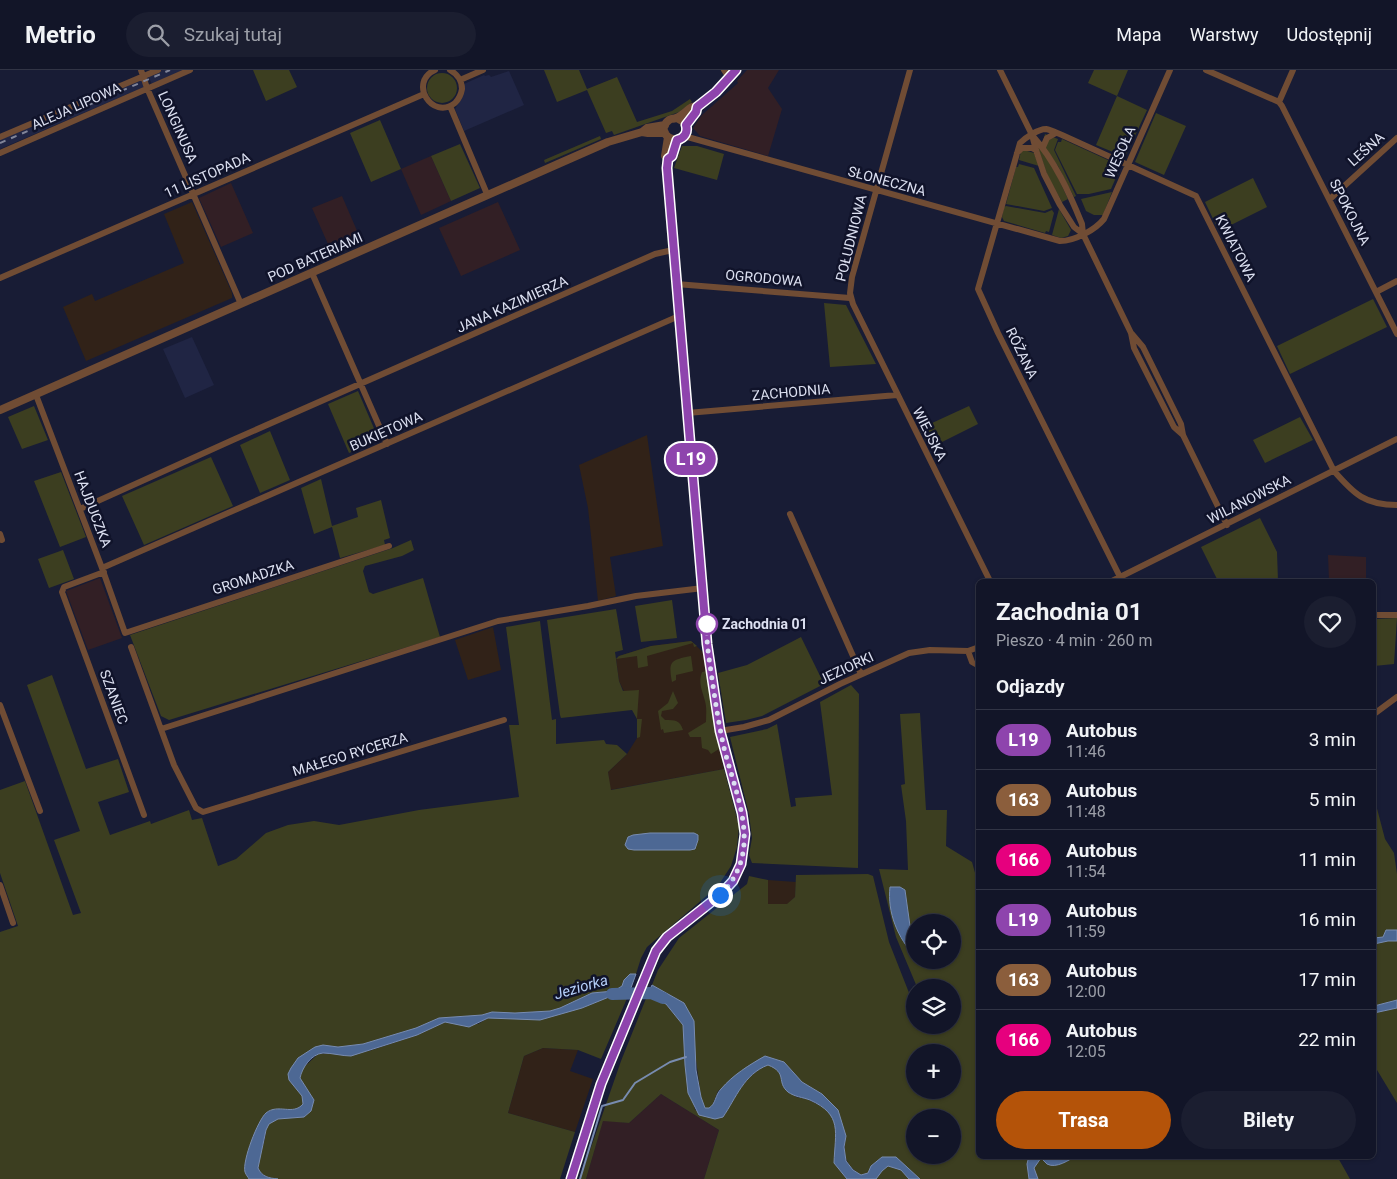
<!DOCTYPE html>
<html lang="pl">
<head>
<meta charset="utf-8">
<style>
  body { margin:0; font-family:Roboto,sans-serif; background:#1b1e30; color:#f1f3f6; height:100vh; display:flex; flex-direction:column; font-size:19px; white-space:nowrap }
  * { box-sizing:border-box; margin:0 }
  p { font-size:16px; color:#9c9fa8 }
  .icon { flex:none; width:28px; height:28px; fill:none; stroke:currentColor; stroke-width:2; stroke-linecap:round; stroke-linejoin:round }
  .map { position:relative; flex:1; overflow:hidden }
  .sheet { position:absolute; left:976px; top:509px; width:400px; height:580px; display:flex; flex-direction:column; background:#121528; border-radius:8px; box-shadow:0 1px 4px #0004,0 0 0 1px #313445 }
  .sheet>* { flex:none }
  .badge { padding:0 10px; border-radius:16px; font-size:18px; line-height:32px }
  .controls { position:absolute; left:906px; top:844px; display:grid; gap:10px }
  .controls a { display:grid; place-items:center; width:55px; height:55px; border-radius:50%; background:#121528; box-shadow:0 1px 4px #0004,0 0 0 1px #313445; font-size:25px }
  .you { position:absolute; width:25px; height:25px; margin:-12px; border:4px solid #fff; border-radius:50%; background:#1a73e8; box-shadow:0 0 0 8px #1a73e833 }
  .map>.badge { position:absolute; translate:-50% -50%; box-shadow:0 0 0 2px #fff }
  h2 { padding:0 20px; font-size:19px; line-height:45px }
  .round { display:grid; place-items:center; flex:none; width:52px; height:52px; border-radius:26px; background:#1b1e30 }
  .summary { display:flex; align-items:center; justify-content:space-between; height:85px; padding:0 20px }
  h1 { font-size:24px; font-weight:700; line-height:38px }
  .action { display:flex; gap:10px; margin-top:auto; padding:10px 20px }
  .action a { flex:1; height:58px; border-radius:30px; background:#b45309; color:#fff; font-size:20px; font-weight:700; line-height:58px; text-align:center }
  .action a+a { background:#1b1e30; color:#f1f3f6 }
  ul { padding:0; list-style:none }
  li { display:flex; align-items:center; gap:15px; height:60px; padding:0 20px; border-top:1px solid #313445 }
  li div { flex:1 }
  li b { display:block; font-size:19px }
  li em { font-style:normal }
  li .badge { min-width:55px; font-weight:700; text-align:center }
  header { display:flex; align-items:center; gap:30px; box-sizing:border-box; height:70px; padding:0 25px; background:#121528; border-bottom:1px solid #313445 }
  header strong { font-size:24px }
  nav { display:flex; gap:28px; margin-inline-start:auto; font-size:18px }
  .search { width:350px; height:45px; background:#1b1e30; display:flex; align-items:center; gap:12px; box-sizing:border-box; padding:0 18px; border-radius:28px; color:#9c9fa8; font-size:19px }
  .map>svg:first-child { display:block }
  .commercial { fill:#321f25 }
  .industrial { fill:#312218 }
  .built { fill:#202544 }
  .green { fill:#3c3e20; fill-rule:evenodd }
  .water { fill:#4d6894; stroke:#788cb0 }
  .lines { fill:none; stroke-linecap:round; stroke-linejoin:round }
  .stream { stroke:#788cb0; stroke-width:2 }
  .river { stroke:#4d6894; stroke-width:12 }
  .minor { stroke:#704c34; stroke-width:6 }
  .tertiary { stroke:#704c34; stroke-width:8 }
  .rail { stroke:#818599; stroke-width:2; stroke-dasharray:6 6; stroke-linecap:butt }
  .line-casing { stroke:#fff; stroke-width:11 }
  .line { stroke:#8e44ad; stroke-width:8 }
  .walk { stroke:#dce0f1; stroke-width:5; stroke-dasharray:0 9 }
  .stop-dot { fill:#fff; stroke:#8e44ad; stroke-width:2.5 }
  .labels { text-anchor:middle; stroke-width:5; stroke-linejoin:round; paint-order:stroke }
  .street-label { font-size:14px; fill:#dce0f1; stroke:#10132a }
  .stop-label { font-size:14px; font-weight:bold; fill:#dce0f1; stroke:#10132a; text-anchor:start }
  .water-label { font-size:15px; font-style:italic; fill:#b6d0fa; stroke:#10132a }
</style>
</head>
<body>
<header>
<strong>Metrio</strong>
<div class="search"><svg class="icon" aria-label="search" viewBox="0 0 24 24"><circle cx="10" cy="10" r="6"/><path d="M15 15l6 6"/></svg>Szukaj tutaj</div>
<nav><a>Mapa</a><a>Warstwy</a><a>Udostępnij</a></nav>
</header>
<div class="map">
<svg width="1397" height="1109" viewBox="0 0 1397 1109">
  <rect width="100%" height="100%" fill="#181c35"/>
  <path class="commercial" d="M747 0H779L768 18 782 39 768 86 700 66 693 58 702 45 738 13 737 11Z
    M431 86 451 131 421 145 401 99Z
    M231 113 253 163 221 177 199 128Z
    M342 126 361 170 332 183 312 138Z
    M498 132 520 180 461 206 439 158Z
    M1328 485 1366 487V511H1329Z
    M100 508 122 568 88 580 66 521Z
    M661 1024 719 1060 704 1109H586L603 1050 629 1053Z"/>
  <path class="industrial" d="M192 132 232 223V228L86 291 63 237 92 224 95 231 184 193 164 144Z
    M647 365 663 476 610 487 616 526 598 531 588 438 579 395Z
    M493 557 501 600 468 610 455 570Z
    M691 571 705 584 715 660 724 699 610 720 608 702 627 684 637 668V649L619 611 616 589 619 586 651 576Z
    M768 810 796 812 795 827 788 834H768Z
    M543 978 578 980 570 1001 593 1009 575 1062 508 1043 524 986Z"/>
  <path class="built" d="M162 0H183L152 14 148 6Z
    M509 1 524 35 464 61 455 39 462 28 464 14 484 5 485 6 489 5 491 7Z
    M141 10 144 17 0 79V69Z
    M192 267 214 315 185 328 163 279Z"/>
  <path class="green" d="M253 0H289L297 17 266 31Z
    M544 0H579L587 19 617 7 637 52 672 41 690 29 692 32 679 42 614 65 612 61 606 63 587 20 557 32Z
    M1094 0H1128L1117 26 1147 40 1125 87 1096 75 1117 26 1088 13Z
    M427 18a15 15 0 1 1 30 0a15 15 0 1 1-30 0Z
    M1156 43 1186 56 1164 105 1135 92Z
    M380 50 401 99 371 112 350 63Z
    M1045 64 1058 69 1054 80 1076 126 1074 127 1058 96 1045 78 1043 71Z
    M600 66 601 69 545 93 544 90Z
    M1062 69 1121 96 1111 119 1089 124H1077L1055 80 1058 72H1061Z
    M1036 72 1054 99 1068 129 1062 132 1048 107Z
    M460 74 480 118 451 131 431 86Z
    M682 76H697L724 84 717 110 674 98Z
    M1024 80 1034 83 1039 96 1019 90 1021 81Z
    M1019 94 1034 98 1052 138 1044 141 1006 134 1016 97H1018Z
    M1253 108 1267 137 1219 161 1205 132Z
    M1112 122 1103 145H1094L1086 141 1081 129Z
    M1006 136 1045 143 1052 140 1054 143 1049 162 1046 161 1045 163 1004 151 1002 147 1004 137Z
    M1059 139 1071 160 1068 166 1061 168 1052 165Z
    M1373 229 1387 257 1290 304 1277 276Z
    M824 233 846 235 876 294 830 297Z
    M358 321 379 370 349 383 328 334Z
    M34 336 48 370 22 379 8 347Z
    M969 336 978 354 930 378 919 359Z
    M1300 347 1313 370 1265 393 1253 370Z
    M270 361 290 410 260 423 240 375Z
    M211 387 233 436 144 475 122 426Z
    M61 402 86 467 60 477 34 411Z
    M321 409 332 456 358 447 356 438 381 430 390 468 384 470 385 475 340 488 332 457 314 464 301 418Z
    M1260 448 1277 482 1278 511H1218L1201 477Z
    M411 470 414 480 402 486 365 496 363 501 369 522 373 524 423 508 440 567 169 650 161 646 130 565 393 478Z
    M63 480 74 509 49 518 38 489Z
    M672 530 677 568 641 572 635 536Z
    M616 539 623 580 615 582 616 589 619 586 651 576 691 571 697 576 694 577 693 573 647 586 648 596 638 598 637 586 616 589 619 611 623 621 639 620 637 649H642L640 667 637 668V649L632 640 561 648 560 645 547 550Z
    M1397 548 1394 594 1374 596V549Z
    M540 551 552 650 556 649V674L604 670 606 674 617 675 627 684 608 702 611 720 724 699 739 756 737 777 731 796 718 816 647 877 641 888 636 904H630L624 910 622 916 614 921 592 923 560 938 550 941 515 943 492 942 482 945 439 948 416 958 363 974 338 977 323 975 309 981 291 998 302 1026 303 1034C297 1042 293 1039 284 1039 278 1040 272 1041 267 1042L245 1102 249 1109H0V862L18 856 0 803V720L25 711 73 845 81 843 54 770 80 761 27 615 52 605 86 699 118 689 129 722 98 732 110 765 150 751 151 754 189 740 192 750 202 748 218 796 236 789 266 763 288 755 314 751 339 755 419 740 519 727 509 655H519L506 557Z
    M801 567 824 614 762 646 746 650 726 653 718 603 747 595Z
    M691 586 693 601 676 605V610L672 612C668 591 671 590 691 586Z
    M707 601 719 679 711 684 708 680 702 678 701 667H690L688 663 706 652C706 645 707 638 705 631 702 620 698 613 702 602Z
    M851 615 859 624 858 798 752 793 749 785 752 768 749 744 730 667 767 659 777 654 791 737 796 736 795 728 832 725 820 632Z
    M673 621 678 633 673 639 662 641 661 646 665 650C675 650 680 650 683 660L664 663 663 659 661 660 658 641 668 633Z
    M920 643 926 740H947L946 776 972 792 979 817V1086H1029L1027 1094 1029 1109H920L896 1087H882L871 1096 868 1103 861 1105C844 1095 843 1084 846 1066L822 1024 802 1012 784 992 765 986 718 1021 712 1036 709 1038H705L701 1027 696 990 684 933 652 915 658 900 679 868 747 814 749 806 768 810V834H787L795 827 796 805 868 804 873 806 889 872 915 938V955H952V918L917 917 896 867 879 799 908 800 906 751 901 715 905 714 900 644ZM905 820 910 856 915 864V852H952V890H939V897L924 895 919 890H915V886C897 869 892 846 890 823ZM915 982H952V1020H915ZM915 1048H952V1085H915Z
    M1374 727 1385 769 1394 783 1397 804V860H1386L1383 867 1374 868Z
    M1388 871H1397V930L1374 936V874Z
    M628 926 601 989 578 980 543 978 524 986 508 1043 575 1062 560 1109H278C251 1106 258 1092 264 1072 266 1066 265 1058 269 1053 277 1046 294 1048 304 1047L314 1030 300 1008 302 999 318 984 369 981 417 965 445 952 478 954 488 948 582 938 609 927Z
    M647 926 666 934 683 955 685 995 695 1040 723 1047C736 1027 744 1005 768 995L776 998 781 1004 782 1012 796 1027 807 1029 825 1038 832 1045 836 1056 834 1093 847 1109H704L719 1060 661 1024 629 1053 603 1051 586 1109H580L621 991Z
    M1397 938V1033L1374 995V943Z
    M1076 1086H1337L1350 1109H1038L1034 1098 1041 1088 1066 1092Z
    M888 1096 901 1100 909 1109H876L882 1101Z"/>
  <path class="water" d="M650 763H694L698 765V770L695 779 690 780H634L628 779 625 775 628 767 633 765Z
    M890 817H900L905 820 910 856 915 864V886C898 869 887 842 890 817Z
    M1386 860H1397V871H1388L1374 874V868L1383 867Z
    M630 904H636L628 926 609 927 582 938 540 950 488 948 469 957 445 952 417 965 351 986C342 986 332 983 323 983 311 984 302 998 300 1008L314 1030 311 1041 304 1047 278 1049 269 1054 266 1060 258 1098C262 1107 269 1108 278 1109H249C248 1107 246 1105 245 1102 242 1091 258 1050 266 1043 278 1033 293 1046 303 1034L302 1026 289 1010 288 1004 291 998 298 988 315 977 323 975 338 977 363 974 416 958 439 948 482 945 492 942 515 943 550 941 560 938 592 923 614 921 622 916 624 910Z
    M652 915 684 933 694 951 696 1000 701 1027 705 1038H709C716 1034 715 1025 721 1019 733 1005 749 995 765 986L784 992 802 1012 822 1024 838 1040 846 1066 844 1077 846 1091 853 1100 861 1105 868 1103 871 1096 882 1087H896L920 1109H909L901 1100 888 1096 882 1101 876 1109H847L834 1093C835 1062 843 1045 810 1030 802 1027 795 1027 788 1022 776 1012 788 1003 768 995 744 1004 736 1028 723 1047L715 1049 699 1045 688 1023 685 995 683 955 666 934 647 926Z
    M1397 930V938L1374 943V936Z
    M1029 1086H1076C1069 1090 1056 1099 1047 1094 1045 1092 1043 1090 1041 1088L1034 1098 1038 1109H1029L1027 1094Z"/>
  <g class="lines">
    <path class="stream" d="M580 1109 602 1036 623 1030 635 1013 670 992 686 987"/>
    <path class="river" d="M612 924 651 923 663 928"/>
    <path class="minor" d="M141 0 147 18 241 234
      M435 0C408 12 432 51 455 33 459 29 461 25 462 19 462 11 457 4 450 0
      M724 0 729 8
      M910 0 852 207 850 223 853 234 990 511
      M1000 0 1032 65 1036 80 1044 104 1060 135 1074 157 1083 164
      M1206 0 1279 32 1282 36 1397 264
      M460 10 483 0
      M1279 32 1293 0
      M450 36 487 124
      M1032 65C1055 91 1069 122 1082 154L1083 164 1131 263 1134 278 1174 357 1183 365
      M684 66 1060 171C1075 171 1095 160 1104 149L1170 0
      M0 67 158 0
      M1043 77 1047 68 1056 63
      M0 83 190 0
      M1017 83 1022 78H1032L1036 80
      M1330 129 1397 68
      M312 203 387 374
      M0 208 424 24
      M676 214 850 228
      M1376 222 1397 211
      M1132 264 1143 277 1181 354 1183 365 1227 455
      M36 325 102 498 125 563 389 476
      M687 343 897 325
      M80 439 235 369 655 184 673 180
      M790 444 861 604
      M0 464 2 470
      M102 498 679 246
      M104 502 64 517 62 522 144 745
      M1112 511 1397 369
      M1122 511 998 263 978 219 1020 73C1025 68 1038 59 1046 59 1051 60 1057 63 1062 65L1196 126 1334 401C1354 424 1365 435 1397 435
      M1374 545H1397
      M131 577 174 695 196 738 203 742 504 650
      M968 581 972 592 979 596
      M0 635 40 741
      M1374 644 1397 627
      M161 659 498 551 588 536 636 526 703 518
      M720 661 744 657 769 650 840 614 909 583 930 580 968 581 979 577
      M0 815 13 853"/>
    <path class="tertiary" d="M677 48 684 52 686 60 682 68C668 74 657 59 669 50 674 47 671 50 676 48 682 46 687 40 692 37 699 35 694 39 699 35 713 25 725 13 736 0
      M685 55 696 42 697 37
      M642 62 648 63H665
      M668 89 672 86 677 70
      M0 340 558 94 608 72 642 62 647 58 665 55
      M571 1109 601 1014 656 881C678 848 731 833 741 793 753 752 730 704 721 664 715 638 712 612 709 586 702 533 699 478 695 424 685 316 675 207 667 98L668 89 665 86 668 67"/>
    <path class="rail" d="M0 73 170 0"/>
  </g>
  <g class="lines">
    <g class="line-casing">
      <path id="line" d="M571 1109 601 1014 656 881 667 867 720 825 733 811 741 794 745 764 742 743 720 661 707 574 667 98 668 89 672 86 677 70C685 68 688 62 686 55L696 42 697 37 716 22 736 0"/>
    </g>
    <use href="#line" class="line"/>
    <path class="walk" d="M707 554C706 566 708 582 710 595 714 623 718 651 724 678 737 729 764 782 720 825"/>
  </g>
  <circle class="stop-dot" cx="707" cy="554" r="10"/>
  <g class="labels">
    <g class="street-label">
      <text transform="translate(76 36) rotate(-24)" y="5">ALEJA LIPOWA</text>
      <text transform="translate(178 57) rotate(66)" y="5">LONGINUSA</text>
      <text transform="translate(1366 79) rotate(-42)" y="5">LEŚNA</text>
      <text transform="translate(1120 82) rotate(-66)" y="5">WESOŁA</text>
      <text transform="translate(207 105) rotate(-24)" y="5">11 LISTOPADA</text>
      <text transform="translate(887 111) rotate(15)" y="5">SŁONECZNA</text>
      <text transform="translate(1350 142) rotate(63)" y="5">SPOKOJNA</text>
      <text transform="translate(851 168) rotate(-76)" y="5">POŁUDNIOWA</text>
      <text transform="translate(1236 178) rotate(63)" y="5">KWIATOWA</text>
      <text transform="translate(315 187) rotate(-24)" y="5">POD BATERIAMI</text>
      <text transform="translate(764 208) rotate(5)" y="5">OGRODOWA</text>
      <text transform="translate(512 234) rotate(-24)" y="5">JANA KAZIMIERZA</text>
      <text transform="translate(1022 283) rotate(64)" y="5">RÓŻANA</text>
      <text transform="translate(791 322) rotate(-5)" y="5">ZACHODNIA</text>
      <text transform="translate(386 361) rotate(-24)" y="5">BUKIETOWA</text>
      <text transform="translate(930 364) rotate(63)" y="5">WIEJSKA</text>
      <text transform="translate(1249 429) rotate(-27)" y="5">WILANOWSKA</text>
      <text transform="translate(93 439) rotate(69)" y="5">HAJDUCZKA</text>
      <text transform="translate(253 507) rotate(-18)" y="5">GROMADZKA</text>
      <text transform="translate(846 598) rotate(-25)" y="5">JEZIORKI</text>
      <text transform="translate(114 627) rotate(70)" y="5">SZANIEC</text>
      <text transform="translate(350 684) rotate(-17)" y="5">MAŁEGO RYCERZA</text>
    </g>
    <g class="stop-label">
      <text x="722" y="559">Zachodnia 01</text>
    </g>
    <g class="water-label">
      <text transform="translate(581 917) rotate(-16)" y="5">Jeziorka</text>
    </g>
  </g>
</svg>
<div class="controls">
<a><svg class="icon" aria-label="locate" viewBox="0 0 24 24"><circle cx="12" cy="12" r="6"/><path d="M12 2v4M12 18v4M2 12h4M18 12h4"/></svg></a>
<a><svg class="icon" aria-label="layers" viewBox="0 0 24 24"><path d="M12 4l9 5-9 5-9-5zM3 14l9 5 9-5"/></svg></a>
<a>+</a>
<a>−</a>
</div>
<div class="you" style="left:720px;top:825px"></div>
<b class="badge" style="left:691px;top:389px;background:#8e44ad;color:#fff">L19</b>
<section class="sheet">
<div class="summary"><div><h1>Zachodnia 01</h1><p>Pieszo · 4 min · 260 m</p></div><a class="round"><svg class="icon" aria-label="heart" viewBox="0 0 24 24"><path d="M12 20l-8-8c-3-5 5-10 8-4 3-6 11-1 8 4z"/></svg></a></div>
<h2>Odjazdy</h2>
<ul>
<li><span class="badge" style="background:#8e44ad;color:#fff">L19</span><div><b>Autobus</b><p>11:46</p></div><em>3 min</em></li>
<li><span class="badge" style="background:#8b5e3c;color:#fff">163</span><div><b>Autobus</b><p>11:48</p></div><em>5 min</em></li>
<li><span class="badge" style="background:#e6007e;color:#fff">166</span><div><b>Autobus</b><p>11:54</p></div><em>11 min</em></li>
<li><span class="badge" style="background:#8e44ad;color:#fff">L19</span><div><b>Autobus</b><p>11:59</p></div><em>16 min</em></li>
<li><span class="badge" style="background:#8b5e3c;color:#fff">163</span><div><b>Autobus</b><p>12:00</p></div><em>17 min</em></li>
<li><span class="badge" style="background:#e6007e;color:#fff">166</span><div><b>Autobus</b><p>12:05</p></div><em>22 min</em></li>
</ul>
<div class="action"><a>Trasa</a><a>Bilety</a></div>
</section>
</div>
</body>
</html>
